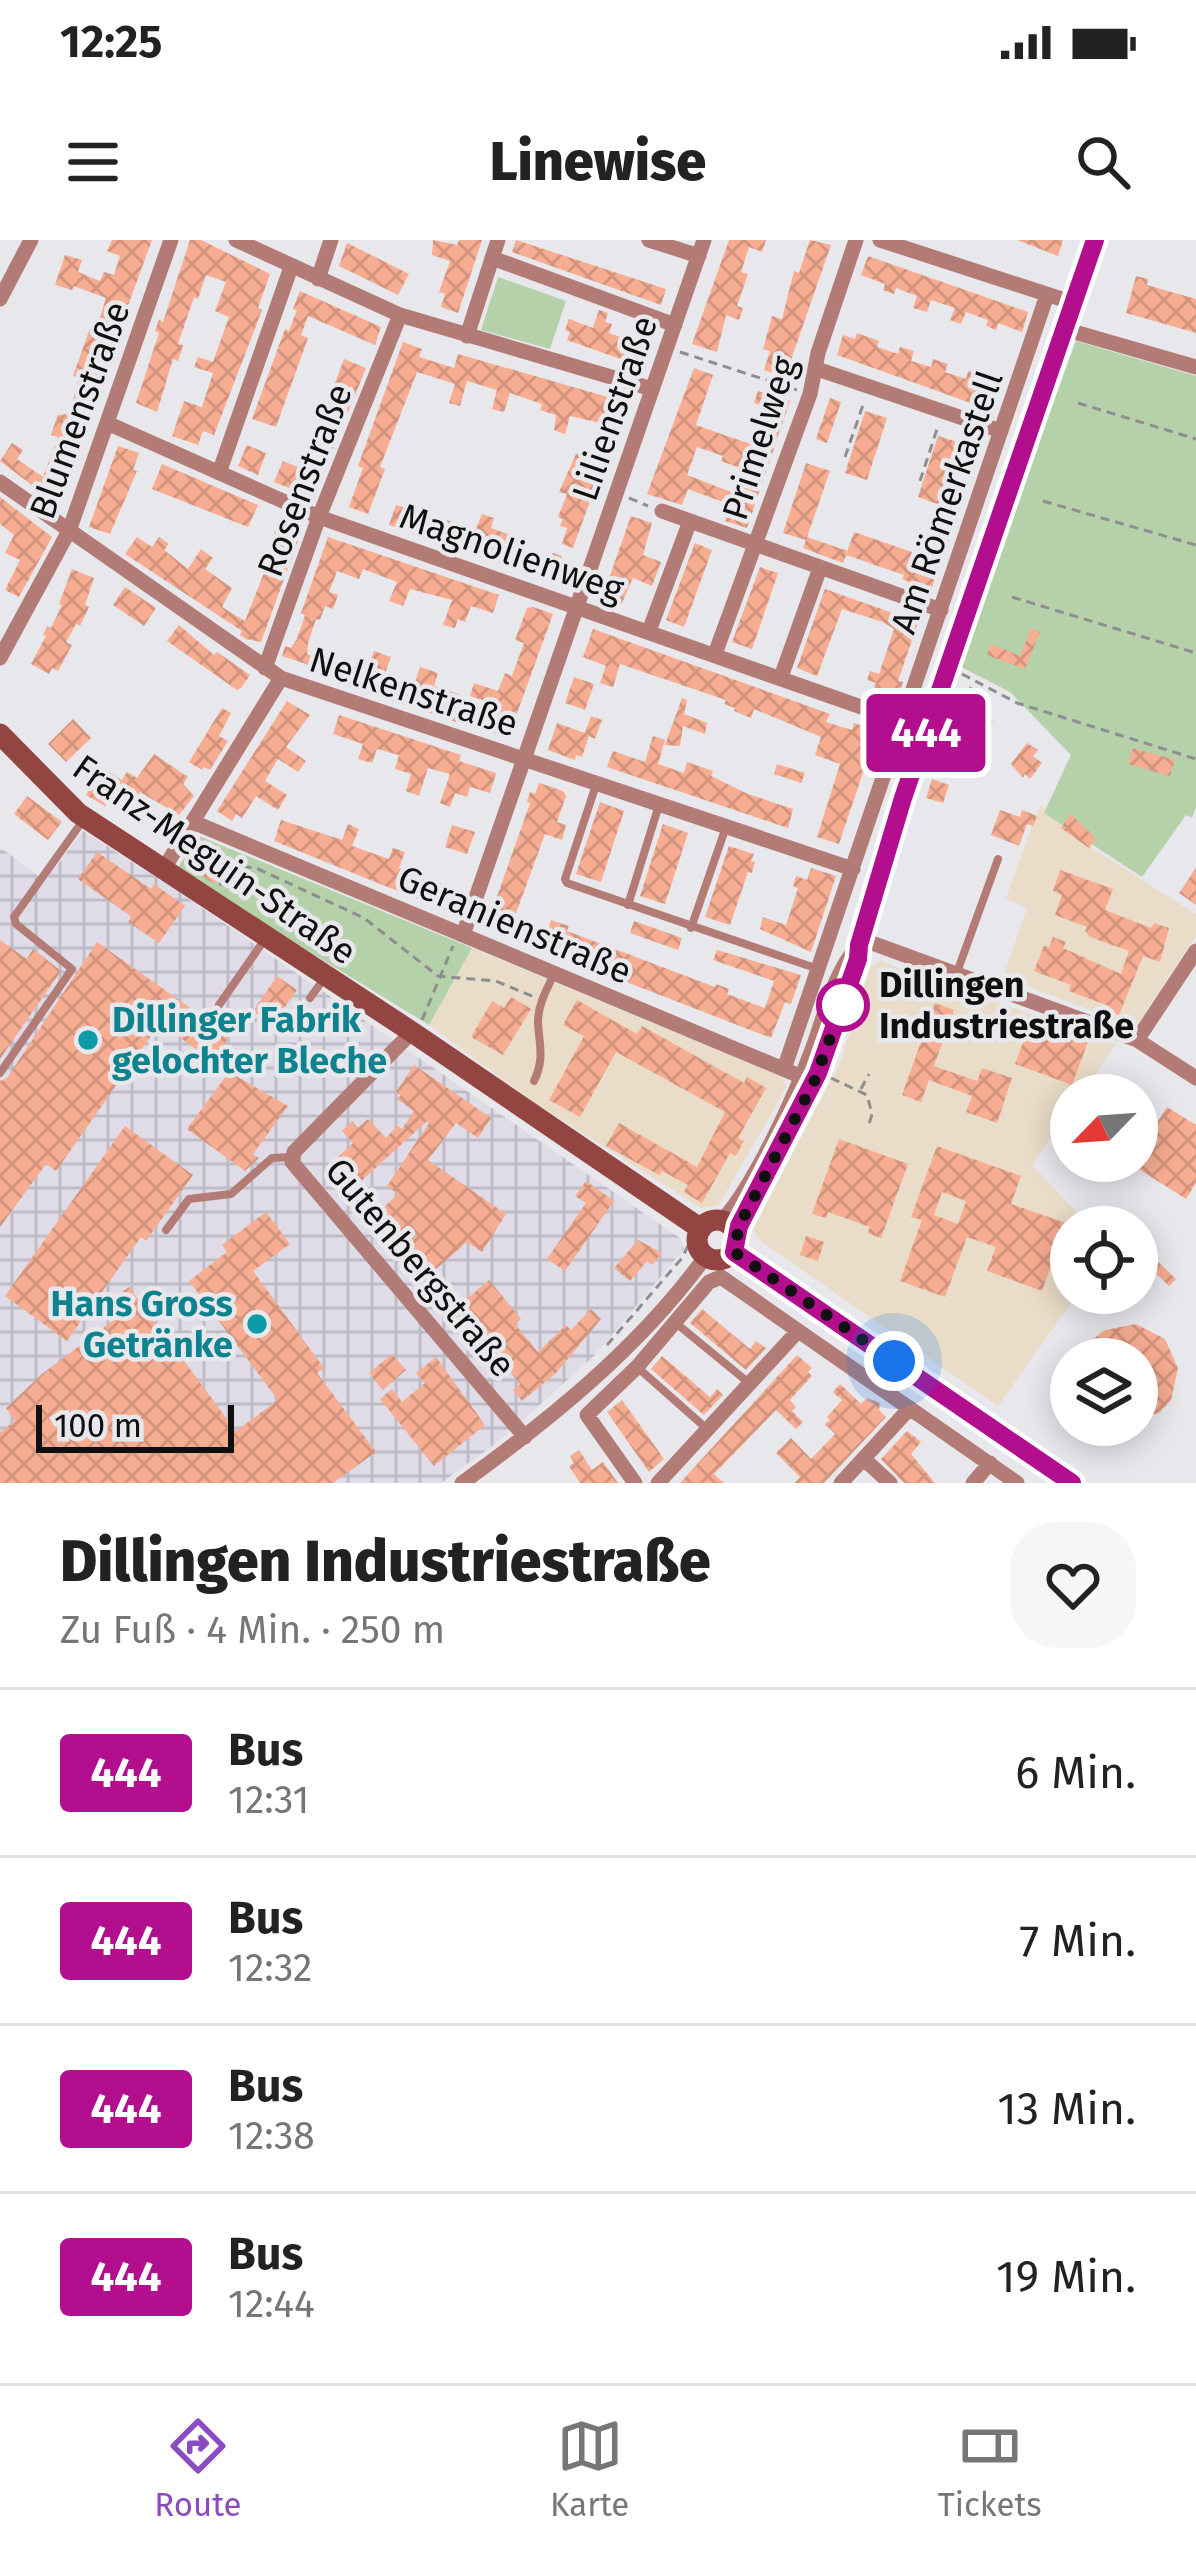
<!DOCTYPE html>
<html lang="de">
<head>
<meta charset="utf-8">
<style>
  body { margin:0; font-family:"Fira Sans",sans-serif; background:#f6f6f6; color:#222; height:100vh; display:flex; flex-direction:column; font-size:45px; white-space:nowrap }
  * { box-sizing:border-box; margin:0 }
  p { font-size:39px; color:#767676 }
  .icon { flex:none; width:66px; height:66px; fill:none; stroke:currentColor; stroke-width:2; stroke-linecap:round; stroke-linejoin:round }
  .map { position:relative; height:1243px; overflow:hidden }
  .details { display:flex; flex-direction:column; background:#fff; flex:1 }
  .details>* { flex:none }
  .badge { padding:0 24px; border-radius:9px; font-size:42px; line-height:78px }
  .needle { width:78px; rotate:245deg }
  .controls { position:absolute; left:1050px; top:834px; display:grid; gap:24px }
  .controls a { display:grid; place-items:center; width:108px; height:108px; border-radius:50%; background:#fff; box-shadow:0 6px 30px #0003; font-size:60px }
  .scale { position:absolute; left:36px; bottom:30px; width:198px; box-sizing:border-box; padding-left:12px; border:6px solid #0f0f10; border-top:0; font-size:33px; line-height:42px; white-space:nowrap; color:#0f0f10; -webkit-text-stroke:9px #e8e7eb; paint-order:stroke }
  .you { position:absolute; width:60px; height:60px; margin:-30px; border:9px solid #fff; border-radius:50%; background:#1a73e8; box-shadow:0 0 0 18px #1a73e833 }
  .map>.badge { position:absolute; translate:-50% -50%; box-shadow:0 0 0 6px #fff }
  .round { display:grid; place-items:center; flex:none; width:126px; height:126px; border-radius:48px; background:#f6f6f6 }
  .head { display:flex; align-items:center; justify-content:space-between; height:204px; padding:0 60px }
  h1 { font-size:57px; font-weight:800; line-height:90px }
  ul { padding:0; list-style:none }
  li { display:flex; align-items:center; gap:36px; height:168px; padding:0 60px; border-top:3px solid #e0e0e0 }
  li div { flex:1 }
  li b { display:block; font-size:45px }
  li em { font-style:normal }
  li .badge { min-width:132px; font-weight:700; text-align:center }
  .status { display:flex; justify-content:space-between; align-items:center; height:84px; padding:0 60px; background:#fff; direction:ltr }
  .status svg { height:33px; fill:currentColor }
  header { display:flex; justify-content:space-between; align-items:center; height:156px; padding:0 60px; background:#fff; font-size:54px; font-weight:800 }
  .dock { display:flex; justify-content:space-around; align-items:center; height:168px; border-top:3px solid #e0e0e0; background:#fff; font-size:33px; color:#767676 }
  .dock a { display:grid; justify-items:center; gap:6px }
  .dock .active { color:#8b4cc2 }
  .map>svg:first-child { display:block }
  .industrial { fill:url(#industrial-grid) }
  .education { fill:#e9dcc8 }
  .green { fill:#b5d1a9 }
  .building { fill:url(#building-cross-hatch); fill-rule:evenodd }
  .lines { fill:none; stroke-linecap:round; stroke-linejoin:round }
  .path { stroke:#8e8e90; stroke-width:3; stroke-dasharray:9 6; stroke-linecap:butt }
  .lane { stroke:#b27b76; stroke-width:8 }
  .street { stroke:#b27b76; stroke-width:15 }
  .secondary { stroke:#934541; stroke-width:21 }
  .line-casing { stroke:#fff; stroke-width:27 }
  .line { stroke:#b30e8e; stroke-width:18 }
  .walk { stroke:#0f0f10; stroke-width:12; stroke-dasharray:0 21.6 }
  .stop-dot { fill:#fff; stroke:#b30e8e; stroke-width:6 }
  .culture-dot { fill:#0f9aa8; stroke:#e8e7eb; stroke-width:4.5 }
  .labels { text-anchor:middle; stroke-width:9; stroke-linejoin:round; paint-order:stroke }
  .street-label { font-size:36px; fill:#0f0f10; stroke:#e8e7eb }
  .stop-label { font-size:36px; font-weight:bold; fill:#0f0f10; stroke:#e8e7eb; text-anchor:start }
  .culture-label { font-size:36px; font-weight:bold; fill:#0d838f; stroke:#e8e7eb; text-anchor:start }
</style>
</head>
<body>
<div class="status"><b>12:25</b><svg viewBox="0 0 49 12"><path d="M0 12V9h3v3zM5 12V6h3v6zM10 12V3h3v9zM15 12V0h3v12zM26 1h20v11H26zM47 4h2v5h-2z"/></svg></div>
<header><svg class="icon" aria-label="menu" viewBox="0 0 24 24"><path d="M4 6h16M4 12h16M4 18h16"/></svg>Linewise<svg class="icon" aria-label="search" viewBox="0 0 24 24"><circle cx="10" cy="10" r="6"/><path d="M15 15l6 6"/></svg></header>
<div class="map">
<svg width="1196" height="1243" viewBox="0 0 1196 1243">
  <defs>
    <pattern id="industrial-grid" width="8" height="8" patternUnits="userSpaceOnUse" patternTransform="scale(3)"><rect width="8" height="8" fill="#dfdce7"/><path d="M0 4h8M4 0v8" fill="none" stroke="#bebcc5"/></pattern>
    <pattern id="building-cross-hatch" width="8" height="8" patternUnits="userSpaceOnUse" patternTransform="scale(3)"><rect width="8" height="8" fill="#f7ad92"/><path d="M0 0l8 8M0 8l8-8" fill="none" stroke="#d3947d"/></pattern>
  </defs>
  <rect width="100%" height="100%" fill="#e8e7eb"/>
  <path class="industrial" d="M83 591 170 646 680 998 684 1009 594 1116 503 1198 441 1243H0V607L45 641Z"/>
  <path class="education" d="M1040 565 1064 584 1062 589 1196 674V696L1135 787 1003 737 1027 668 1006 658Z
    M472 708 782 837 786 846 781 857 718 966 701 968 538 865 429 785Z
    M880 721 1116 804 1081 855H1071V869L1032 925 1090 987H1071V1053H1078L998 1166 762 1002 753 990 840 823 871 726Z"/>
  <path class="green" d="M498 37 566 61 550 109 481 90Z
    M1076 101 1196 136V567L1192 578 1186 575 1142 637 1044 573 1071 515 1010 452 957 425Z
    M199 596 472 708 429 785 176 630Z"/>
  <path class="building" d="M112 0H152L57 259 45 255 0 221 12 203 23 210 17 219 43 237 58 197 51 195 54 186 58 175 69 174 79 138 73 136 91 85 97 87 106 58 74 46 72 50 55 45 65 15 82 20 78 32 100 41 104 32 114 35 120 16 107 11Z
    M190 0H201L270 34 258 68 262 70 214 195 203 191 198 205 172 196 184 161 202 167 213 133 194 127 198 117 213 122 229 77 215 71 226 42 206 35 198 59 194 57 178 104 183 105 178 121 173 119 157 172 136 163 159 93 155 91 159 80 163 82Z
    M433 0 457 5 459 0H482L458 73 441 67 445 54 439 52 450 21 432 15Z
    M516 0 666 49 661 65 512 12Z
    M729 0H766L762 12 749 7 741 32 748 34 737 66 743 68 739 80 726 75 717 112 692 104Z
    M810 0 831 5 785 137 764 130 770 111 763 109 772 76 782 79 794 31 799 33Z
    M1017 0H1063L1058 16Z
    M347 3 409 34 398 55 339 26Z
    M868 16 1028 72 1022 92 998 83 996 90 986 86 988 80 966 72 961 84 950 80 955 68 931 60 927 72 913 68 917 56 896 48 894 54 883 50 885 44 861 35Z
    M1136 36 1148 39 1147 45 1196 59V93L1126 73Z
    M300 51 381 87 375 105 308 76 301 95 308 98 276 187 252 179 285 89 289 91 297 70 293 69Z
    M599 70 608 73 605 82 612 84 609 93 644 106 637 125 567 100 570 92 565 90 569 79 593 88Z
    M857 93 879 101 877 107 898 114 900 107 914 111 911 121 931 127 933 119 948 124 945 132 966 139 968 131 980 135 978 141 1000 148 993 171 837 115 843 95 855 99Z
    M403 102 422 109 419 117 454 128 458 114 625 162 618 187 570 176 565 194 554 190 556 175 540 170 542 164 510 153 504 172 492 169 497 150 467 141 460 166 449 163 455 144 417 132 380 227 385 229 368 274 349 267 363 228 358 226Z
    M344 119 366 128 333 209 313 201Z
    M694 128 713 135 696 185 727 196 754 205 764 166 754 163 758 151 790 161 747 288 725 281 731 265 688 249 682 265 647 254ZM697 207 723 216 721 221 740 228 731 252 687 235Z
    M830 158 841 162 827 203 816 199Z
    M865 171 887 178 867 240 845 233Z
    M938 196 960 203 940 265 918 257Z
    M247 205 266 213 258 235 238 226Z
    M118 206 139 213 133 230 137 231 110 294 89 287Z
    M586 211 606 217 573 308 562 304 567 288 560 286 563 279 558 277 567 254 559 252 576 214 584 217Z
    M283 221 322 237 314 258 274 242Z
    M806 223 830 231 806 300 783 293Z
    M162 224 258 265 248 287 152 249Z
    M0 257 52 297 19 357 5 350 20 320 5 313 14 295 0 284Z
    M949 263 960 267 931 350 902 339 904 335 846 315 854 292 912 312 910 317 930 324Z
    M396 265 476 289 482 274 494 278 491 288 518 298 515 306 521 310 540 317 551 318 553 313 562 316 559 325 566 327 560 343 389 285Z
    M631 276 652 283 643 315 661 322 652 346 633 338 621 365 602 358Z
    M285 280 303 287 261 402 246 399 240 395 242 391 125 314 137 297 152 307 159 297 169 304 164 310 188 329 201 309 213 318 205 329 232 348 222 367 245 381 279 295 274 293 278 282 283 284Z
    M328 297 499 355 493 373 471 366 465 382 458 379 455 388 443 385 452 360 410 349 403 366 389 361 397 342 363 329 359 339 337 331 329 352 338 355 333 369 325 366 320 380 316 379 308 403 307 414 312 416 309 425 282 416 285 406 291 408 297 399 305 375 301 373Z
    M807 297 848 311 843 323 803 308Z
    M695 303 712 310 684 387 666 380Z
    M760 327 778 333 752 409 732 402Z
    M72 329 94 338 85 365 89 367 80 386 76 384 66 402 72 405 58 431 52 428 49 434 31 424 46 396 43 395 47 386 51 388 62 365 59 364Z
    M125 347 156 368 144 386 113 365Z
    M825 349 918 382 898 441 903 442 900 451 895 450 892 460 872 453 876 443 867 440 870 431 879 434 894 389 883 382 842 369 817 436 797 428Z
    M533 367 553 374 508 498 486 490 495 464 470 456 474 443 498 451 505 433 512 436 524 403 515 400 527 368Z
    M179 385 214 415 217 412 250 435 241 448 237 450 167 401Z
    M1031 388 1040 392 1025 429 987 415 991 404 1020 416Z
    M593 389 830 474 826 482 852 490 854 483 877 491 839 604 817 597 840 524 815 515 821 497 754 469 751 478 734 471 735 468 724 464 726 460 620 424 613 447 600 443 606 426 583 417Z
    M374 411 391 417 383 439 413 449 420 427 438 433 434 446 464 456 456 482 341 443 346 427 366 434Z
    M574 437 594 444 585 470 565 463Z
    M970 446 980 452 971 467 993 482 973 510 948 494 961 473 964 463 961 461Z
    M682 458 687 460 684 474 707 483 705 494 683 486 680 506 665 505Z
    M287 461 310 475 286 507 306 521 298 532 278 519 265 541 287 555 278 570 256 556 242 578 236 574 232 581 217 571Z
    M222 468 231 473 219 496 228 501 210 530 204 527 202 530 189 522Z
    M339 475 461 515 459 521 496 533 490 553 470 547 467 557 455 553 450 567 440 563 450 534 428 528 419 556 406 551 411 534 395 529 399 515 377 509 372 523 358 519 363 504 333 494Z
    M591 476 602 480 595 499 589 496 582 517 576 515 575 520 548 510 557 483 585 493Z
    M73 479 91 498 66 522 48 504Z
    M653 496 665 500 658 524 684 533 687 522 713 531 711 536 748 554 793 569 788 588 607 527 613 511 645 522Z
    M1027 503 1038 510 1033 516 1042 523 1030 539 1025 534 1023 538 1011 524Z
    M1133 508 1175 520 1170 536 1128 524Z
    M154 514 188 537 183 544 194 556 179 575 140 552 134 562 115 550 105 566 86 555 103 528 122 540 127 532 137 538Z
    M777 524 805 533 801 543 774 534Z
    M932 539 949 545 943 563 926 558Z
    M539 543 563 551 566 556 557 582 566 585 562 600 545 594 508 695 486 688 530 563 527 561 530 552 535 554Z
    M27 556 62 582 48 600 14 574Z
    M600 562 624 571 601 642 576 634Z
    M1000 570 1020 577 1022 570 1037 576 1033 586 1027 584 1019 606 991 595Z
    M1070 574 1096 598 1089 608 1061 588Z
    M281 580 342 600 348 584 359 589 352 606 389 619 393 608 405 612 399 628 456 649 447 671 274 601Z
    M663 584 688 593 665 664 640 656Z
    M452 585 475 592 467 614 445 607Z
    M729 606 754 614 751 621 755 622 752 633 748 632 730 685 705 677Z
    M97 612 151 649 154 644 185 666 159 703 128 682 132 677 78 639Z
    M212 612 221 616 228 637 212 643 204 637 200 627 209 624Z
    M811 628 836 636 811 712 760 689 763 677 786 685 798 648 793 646 796 636 807 640Z
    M1196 628V665L1179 653Z
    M1060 630 1113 649 1105 670 1151 688 1154 683 1169 688 1160 722 1143 716 1119 775 1108 771 1109 766 1069 751 1071 745 1034 731 1044 706 1049 707 1053 697 1066 702 1063 708 1121 734 1129 711 1090 697 1085 691 1087 687 1055 675 1062 655 1053 651Z
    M551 680 569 686 567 691 715 747 716 744 729 749 727 754 765 768 774 741 713 720 717 710 801 735 791 764 785 762 771 798 621 740 622 736 542 707Z
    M634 681 682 698 678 710 630 693Z
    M0 700 27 719 33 709 61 731 0 819Z
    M97 702 230 796 212 821 160 783 56 931 46 924 0 987V841L7 838Z
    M277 736 297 750 272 785 253 771Z
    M511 757 531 769 503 815 471 797 492 761 504 768Z
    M577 760 637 794 642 786 744 843 747 837 766 848 738 898 744 901 736 916 730 913 702 963 684 952 688 945 662 931 659 935 606 906 619 883 697 927 725 872 616 812 580 877 549 860 584 796 563 785Z
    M935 763 954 770 934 826 977 841 982 828 1012 838 997 883 966 872 972 856 929 840 921 862 902 855Z
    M1020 775 1089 799 1072 845 1015 824 1028 789 1017 785Z
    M414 825 491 878 478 898 456 883 428 920 506 974 482 1012 467 1002 436 1029 440 1036 426 1046 368 982 398 954 387 946 429 883 427 881 347 954 324 930 353 903 342 891 352 881 358 888 368 879 386 898 397 886 402 889 414 871 397 859 401 855 396 852Z
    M229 832 288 866 253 914 259 918 245 931 187 889Z
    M1167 867 1196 885V943L1186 959 1137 928V879L1153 889Z
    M125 886 193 935 146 1001 141 997 67 1101 5 1056Z
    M839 899 908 924 881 998 867 993 870 987 828 972 826 978 812 974Z
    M937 906 1021 936 1011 964 1066 983 1042 1051 987 1031 996 1007 967 997 945 1057 900 1041 922 980 911 977ZM942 952 966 961 958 984 934 975Z
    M586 941 614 961 565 1031 547 1019 586 963 575 956Z
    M266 972 290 1004 253 1031 324 1128 317 1133 376 1212 333 1243H0V1192L15 1181 6 1168 42 1134 115 1079 105 1065 129 1047 236 1191 278 1160 189 1041 227 1012 222 1005Z
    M806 996 824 1002 818 1021 800 1015Z
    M638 1000 662 1013 652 1025 647 1021 630 1041 614 1028Z
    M1153 1017 1176 1039 1169 1046 1146 1024Z
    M489 1040 521 1079 515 1084 538 1112 566 1085 571 1090 591 1069 601 1079 556 1133 522 1161 513 1150 520 1144 489 1106 481 1113 449 1074Z
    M702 1069 750 1109 756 1101 766 1108 746 1130 690 1083Z
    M1136 1084 1165 1099 1178 1128 1171 1160 1160 1172 1137 1181V1119H1081L1092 1100 1105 1090Z
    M392 1114 406 1130 383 1150 369 1133Z
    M797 1115 812 1128 808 1132 812 1136 790 1160 796 1167 792 1171 803 1182 796 1189 776 1170 714 1234 724 1243H680Z
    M662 1116 710 1157 717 1149 723 1155 704 1175 651 1129Z
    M436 1117 485 1185 434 1226 380 1159 392 1149 402 1162 425 1143 416 1133Z
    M840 1144 861 1164 867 1158 880 1163 879 1170 886 1177 824 1243H794L800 1237 776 1213 791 1198 811 1219 835 1194 825 1184 830 1180 827 1177 842 1160 833 1152Z
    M622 1160 664 1219 649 1232 607 1172Z
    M907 1191 921 1202 911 1214 935 1243H904L881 1219Z
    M579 1210 592 1230 603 1222 618 1243H580L569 1226 574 1223 570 1216Z"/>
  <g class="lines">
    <path class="path" d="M680 112 797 150
      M1078 163 1196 199
      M845 217 864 162
      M920 241 938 186
      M629 258 648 266
      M1043 261 1196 305
      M1012 357 1196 413
      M962 434 1017 463 1196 519
      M219 644 226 645 248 627 256 628 364 678 438 736 496 741 534 757
      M422 780 453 706
      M344 784 348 769
      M831 838 867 855 872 874 868 888
      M861 849 869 834
      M607 1105 682 1018 688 1006 686 1000"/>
    <path class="lane" d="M596 545 565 639 567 643 818 729
      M628 665 659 565
      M691 688 726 587
      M956 735 998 619
      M310 758 323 740
      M219 765 265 699
      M0 833 72 729 16 684 14 677 84 579
      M534 841C545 818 539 805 538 782 538 764 547 749 554 734
      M166 990 189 959 231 954 272 918 290 917
      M677 1084 749 1143
      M637 1127 706 1188"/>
    <path class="street" d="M236 0 400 75 652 149
      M649 0 699 16
      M880 0 1074 63
      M492 18 675 85
      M318 39 331 0
      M0 59 31 0
      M1064 89 1196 127
      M467 96 498 0
      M817 129 1001 191
      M107 183 319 277 904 482
      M219 233 291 27
      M0 242 281 438 853 629
      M662 271 941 370
      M649 391 690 281
      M715 414 810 154 818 113 856 0
      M0 418 69 291 171 0
      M265 428 319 277 400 75
      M781 437 820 328
      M193 582 814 842
      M163 630 281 438
      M463 695 704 0
      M861 699 1137 800 1196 838
      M412 792 294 912 292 922 525 1197
      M1137 800 1196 711
      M784 829 1047 55
      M722 981C756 943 795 856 813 807 826 772 833 734 858 706
      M736 993 814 842 858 719 859 705 903 558 1095 0
      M864 1219 890 1243
      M462 1243C552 1178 640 1107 706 1016
      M635 1243 587 1175 637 1127 709 1042 721 1037 1017 1243
      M658 1243 798 1091
      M841 1243 910 1168
      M973 1243 990 1223"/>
    <path class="secondary" d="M0 494 78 573 412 792 701 989
      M697 1000a20 20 0 1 1 40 0a20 20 0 1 1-40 0Z
      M733 1012 1072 1243"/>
  </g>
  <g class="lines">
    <g class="line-casing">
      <path id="line" d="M1072 1243 734 1012 739 986 818 833 858 719 859 705 903 558 1095 0"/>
    </g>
    <use href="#line" class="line"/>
    <path class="walk" d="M843 765 847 752 814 842 739 986 734 1012 894 1121"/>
  </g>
  <circle class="stop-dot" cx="843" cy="765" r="24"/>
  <g class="culture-dot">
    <circle cx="88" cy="800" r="12"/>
    <circle cx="257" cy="1084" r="12"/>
  </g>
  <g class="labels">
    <g class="street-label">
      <text transform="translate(614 168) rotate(-71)" y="13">Lilienstraße</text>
      <text transform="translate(79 170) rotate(-70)" y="13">Blumenstraße</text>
      <text transform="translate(759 198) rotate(-72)" y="13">Primelweg</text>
      <text transform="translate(304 240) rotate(-69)" y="13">Rosenstraße</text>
      <text transform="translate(946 262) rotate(-71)" y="13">Am Römerkastell</text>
      <text transform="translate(512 312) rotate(19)" y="13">Magnolienweg</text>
      <text transform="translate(414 451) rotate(18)" y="13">Nelkenstraße</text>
      <text transform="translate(215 619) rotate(35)" y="13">Franz-Meguin-Straße</text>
      <text transform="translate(515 684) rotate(23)" y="13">Geranienstraße</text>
      <text transform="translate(421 1027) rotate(50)" y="13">Gutenbergstraße</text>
    </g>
    <g class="stop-label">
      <text x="879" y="757">Dillingen<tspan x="879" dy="41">Industriestraße</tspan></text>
    </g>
    <g class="culture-label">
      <text x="112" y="792">Dillinger Fabrik<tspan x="112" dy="41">gelochter Bleche</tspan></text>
      <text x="233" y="1076" text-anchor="end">Hans Gross<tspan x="233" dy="41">Getränke</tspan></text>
    </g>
  </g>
</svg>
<div class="controls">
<a><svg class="needle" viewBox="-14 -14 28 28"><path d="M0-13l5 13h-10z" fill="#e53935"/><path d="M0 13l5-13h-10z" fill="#767676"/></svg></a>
<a><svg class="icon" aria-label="locate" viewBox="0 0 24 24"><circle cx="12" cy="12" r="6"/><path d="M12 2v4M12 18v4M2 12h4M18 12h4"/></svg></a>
<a><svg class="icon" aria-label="layers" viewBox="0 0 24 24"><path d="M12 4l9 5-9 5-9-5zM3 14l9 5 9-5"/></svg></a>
</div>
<div class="scale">100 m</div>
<div class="you" style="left:894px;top:1121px"></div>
<b class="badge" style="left:926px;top:493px;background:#b30e8e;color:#fff">444</b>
</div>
<section class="details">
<div class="head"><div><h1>Dillingen Industriestraße</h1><p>Zu Fuß · 4 Min. · 250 m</p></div><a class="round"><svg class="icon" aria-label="heart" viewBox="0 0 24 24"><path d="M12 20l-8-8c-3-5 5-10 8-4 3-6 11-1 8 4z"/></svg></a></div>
<ul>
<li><span class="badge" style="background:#b30e8e;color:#fff">444</span><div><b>Bus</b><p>12:31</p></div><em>6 Min.</em></li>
<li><span class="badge" style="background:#b30e8e;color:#fff">444</span><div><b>Bus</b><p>12:32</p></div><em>7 Min.</em></li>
<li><span class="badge" style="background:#b30e8e;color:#fff">444</span><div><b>Bus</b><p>12:38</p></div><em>13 Min.</em></li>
<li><span class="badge" style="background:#b30e8e;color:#fff">444</span><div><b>Bus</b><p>12:44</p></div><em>19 Min.</em></li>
</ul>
</section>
<nav class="dock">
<a class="active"><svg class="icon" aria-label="directions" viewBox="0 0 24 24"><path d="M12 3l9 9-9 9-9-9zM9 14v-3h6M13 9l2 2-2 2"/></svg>Route</a>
<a><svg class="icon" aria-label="map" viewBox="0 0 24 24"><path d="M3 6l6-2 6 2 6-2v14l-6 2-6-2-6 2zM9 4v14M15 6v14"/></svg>Karte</a>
<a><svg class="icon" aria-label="tickets" viewBox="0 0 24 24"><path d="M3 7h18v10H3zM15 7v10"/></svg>Tickets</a>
</nav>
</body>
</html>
